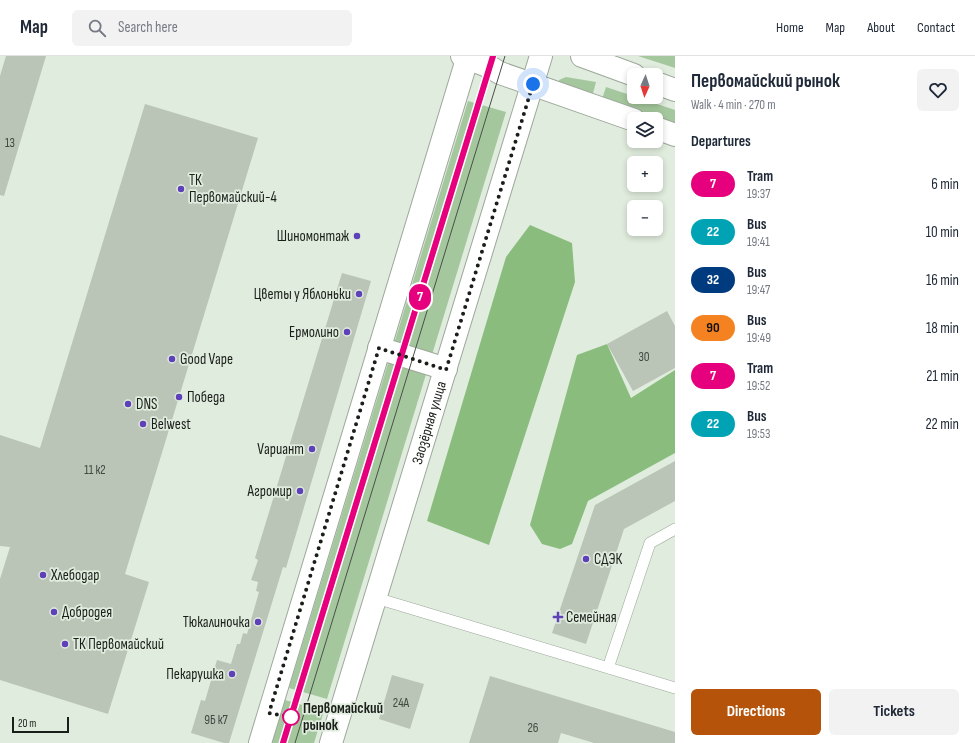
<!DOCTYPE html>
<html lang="en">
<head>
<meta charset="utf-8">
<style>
  body { margin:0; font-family:"Sofia Sans Condensed",sans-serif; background:#f2f2f3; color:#1f2937; height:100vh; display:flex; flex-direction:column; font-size:15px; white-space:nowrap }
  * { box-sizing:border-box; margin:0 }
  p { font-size:13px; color:#747a83 }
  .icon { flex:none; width:22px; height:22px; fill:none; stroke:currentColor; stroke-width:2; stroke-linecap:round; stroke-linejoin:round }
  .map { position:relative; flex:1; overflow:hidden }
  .details { display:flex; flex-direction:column; background:#fff; width:300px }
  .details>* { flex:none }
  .badge { padding:0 8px; border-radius:13px; font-size:14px; line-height:26px }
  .needle { width:26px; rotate:183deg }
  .fabs { position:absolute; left:627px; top:12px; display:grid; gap:8px }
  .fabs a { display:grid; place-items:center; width:36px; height:36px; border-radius:6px; background:#fff; box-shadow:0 2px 6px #0003; font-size:20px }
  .scale { position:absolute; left:12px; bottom:10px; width:57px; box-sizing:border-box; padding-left:4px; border:2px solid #1b1f1a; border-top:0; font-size:11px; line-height:14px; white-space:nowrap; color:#1b1f1a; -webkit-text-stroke:3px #e0ecde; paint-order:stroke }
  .you { position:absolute; width:20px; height:20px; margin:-10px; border:3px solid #fff; border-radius:50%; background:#1a73e8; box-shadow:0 0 0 6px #1a73e833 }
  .map>.badge { position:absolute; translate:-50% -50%; box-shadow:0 0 0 2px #fff }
  h2 { padding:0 16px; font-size:15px; line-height:36px }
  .round { display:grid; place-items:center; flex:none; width:42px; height:42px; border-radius:6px; background:#f2f2f3 }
  .head { display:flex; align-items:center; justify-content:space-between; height:68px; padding:0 16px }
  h1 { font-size:19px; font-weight:700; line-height:30px }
  .cta { display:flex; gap:8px; margin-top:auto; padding:8px 16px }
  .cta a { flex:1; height:46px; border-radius:6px; background:#b45309; color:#fff; font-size:16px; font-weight:700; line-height:46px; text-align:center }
  .cta a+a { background:#f2f2f3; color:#1f2937 }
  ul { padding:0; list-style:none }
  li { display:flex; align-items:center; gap:12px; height:48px; padding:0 16px }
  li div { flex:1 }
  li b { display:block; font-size:15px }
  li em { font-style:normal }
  li .badge { min-width:44px; font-weight:700; text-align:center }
  header { display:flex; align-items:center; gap:24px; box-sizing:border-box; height:56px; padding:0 20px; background:#fff; border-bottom:1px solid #e0e1e3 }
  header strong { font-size:19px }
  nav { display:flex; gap:22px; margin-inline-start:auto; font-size:14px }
  .search { width:280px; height:36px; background:#f2f2f3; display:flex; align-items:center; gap:10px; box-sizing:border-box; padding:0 14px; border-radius:6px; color:#747a83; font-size:15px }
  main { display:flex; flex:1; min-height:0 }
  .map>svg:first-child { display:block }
  .green { fill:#a5c79d }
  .forest { fill:#8abd7d }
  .building { fill:#bac5b7 }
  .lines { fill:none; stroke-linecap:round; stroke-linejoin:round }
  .service-casing { stroke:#9da89b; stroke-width:12 }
  .secondary-casing { stroke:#9da89b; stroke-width:24 }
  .service { stroke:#fff; stroke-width:11 }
  .secondary { stroke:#fff; stroke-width:22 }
  .tram { stroke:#4a5049; stroke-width:1 }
  .line-casing { stroke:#fff; stroke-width:9 }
  .line { stroke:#e6007e; stroke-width:6 }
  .walk { stroke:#1b1f1a; stroke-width:4; stroke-dasharray:0 7.2 }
  .poi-dot { fill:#5e40b8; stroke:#e0ecde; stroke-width:1.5 }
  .stop-dot { fill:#fff; stroke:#e6007e; stroke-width:2 }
  .labels { text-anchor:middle; stroke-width:3.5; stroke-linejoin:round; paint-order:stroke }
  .number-label { font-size:13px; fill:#434841 }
  .poi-label { font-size:15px; fill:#1b1f1a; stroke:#e0ecde; text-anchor:start }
  .street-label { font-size:15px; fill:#1b1f1a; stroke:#e0ecde }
  .stop-label { font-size:15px; font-weight:bold; fill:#1b1f1a; stroke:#e0ecde; text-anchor:start }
</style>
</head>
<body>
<header>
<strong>Map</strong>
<div class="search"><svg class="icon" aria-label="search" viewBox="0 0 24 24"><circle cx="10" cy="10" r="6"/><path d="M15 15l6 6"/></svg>Search here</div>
<nav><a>Home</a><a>Map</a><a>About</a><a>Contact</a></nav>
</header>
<main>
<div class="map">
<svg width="675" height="687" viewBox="0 0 675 687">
  <rect width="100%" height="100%" fill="#e0ecde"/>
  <path class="green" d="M638 0H675V13V12Z
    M566 21 596 26 592 41 559 27V24Z
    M606 31 675 54V67L602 43Z
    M468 45 506 56 327 643 289 632Z
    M285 644 324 655 314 687H272Z"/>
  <path class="forest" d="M530 169 572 187 575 226 489 489 427 465 506 201Z
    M607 288 631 342 675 314V397L588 445 572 488 560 493 542 488 530 469 577 299Z"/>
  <path class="building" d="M6 0H46L4 140 0 139V20Z
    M145 48 258 82 125 518 149 526 108 658 0 624V523L10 491 0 490V379L40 392Z
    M342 217 371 225 286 512 283 511 229 687H224L191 677 201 644 205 645 217 604 231 608 237 588H240L243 577 247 578 259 536 256 535 258 526 251 524 258 504 255 502Z
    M667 255 675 270V312L633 335 607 288Z
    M675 405V445L624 473 586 588 552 577 595 449Z
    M392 619 424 628 410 673 379 663Z
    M490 620 675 676V687H594L561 677 558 687H469Z"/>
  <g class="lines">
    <g class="service-casing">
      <path id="service" d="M376 542 675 632
        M608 612 650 487 675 473"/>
    </g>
    <g class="secondary-casing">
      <g id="secondary">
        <path d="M462 0 490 11 500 17 634 64"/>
        <path d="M582 0 634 19"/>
        <path d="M656 27 675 34"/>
        <path d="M656 72 675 79"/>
        <path d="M379 292 446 313"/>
        <path d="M260 687 468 0"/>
        <path id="s1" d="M331 687 541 0"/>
      </g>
    </g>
    <use href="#service" class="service"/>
    <use href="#secondary" class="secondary"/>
    <path class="tram" d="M283 687 493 0
      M295 687 505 0"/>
  </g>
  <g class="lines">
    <g class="line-casing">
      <path id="line" d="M283 687 493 0"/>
    </g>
    <use href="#line" class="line"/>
    <path class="walk" d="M291 661 269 657 379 292 446 314 533 28"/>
  </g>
  <g class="poi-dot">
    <circle cx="181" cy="133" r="4"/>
    <circle cx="357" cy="180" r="4"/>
    <circle cx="359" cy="238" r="4"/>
    <circle cx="347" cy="276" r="4"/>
    <circle cx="172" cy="303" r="4"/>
    <circle cx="179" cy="341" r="4"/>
    <circle cx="128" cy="348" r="4"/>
    <circle cx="143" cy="368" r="4"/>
    <circle cx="312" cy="393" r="4"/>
    <circle cx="300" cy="435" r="4"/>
    <circle cx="586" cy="503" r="4"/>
    <circle cx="43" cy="519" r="4"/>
    <circle cx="54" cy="556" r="4"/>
    <path d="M556 555h4v4h4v4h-4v4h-4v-4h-4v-4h4z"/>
    <circle cx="258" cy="566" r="4"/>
    <circle cx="65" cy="588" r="4"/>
    <circle cx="232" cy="618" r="4"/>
  </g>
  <circle class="stop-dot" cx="291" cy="661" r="8"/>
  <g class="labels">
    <g class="number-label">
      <text x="10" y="91">13</text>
      <text x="644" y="305">30</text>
      <text x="95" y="418">11 к2</text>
      <text x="401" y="651">24А</text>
      <text x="216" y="668">9Б к7</text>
      <text x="533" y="676">26</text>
    </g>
    <g class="poi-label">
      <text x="189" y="129">ТК<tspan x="189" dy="17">Первомайский-4</tspan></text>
      <text x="349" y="185" text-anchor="end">Шиномонтаж</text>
      <text x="351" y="243" text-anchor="end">Цветы у Яблоньки</text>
      <text x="339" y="281" text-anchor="end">Ермолино</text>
      <text x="180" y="308">Good Vape</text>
      <text x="187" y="346">Победа</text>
      <text x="136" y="353">DNS</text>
      <text x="151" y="373">Belwest</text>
      <text x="304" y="398" text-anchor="end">Vариант</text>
      <text x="292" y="440" text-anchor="end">Агромир</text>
      <text x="594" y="508">СДЭК</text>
      <text x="51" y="524">Хлебодар</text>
      <text x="62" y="561">Добродея</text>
      <text x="566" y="566">Семейная</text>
      <text x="250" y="571" text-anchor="end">Тюкалиночка</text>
      <text x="73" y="593">ТК Первомайский</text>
      <text x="224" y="623" text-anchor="end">Пекарушка</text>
    </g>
    <g class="street-label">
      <text dy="5" stroke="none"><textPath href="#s1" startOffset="335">Заозёрная улица</textPath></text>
    </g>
    <g class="stop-label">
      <text x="303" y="657">Первомайский<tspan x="303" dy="17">рынок</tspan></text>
    </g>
  </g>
</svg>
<div class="fabs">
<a><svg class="needle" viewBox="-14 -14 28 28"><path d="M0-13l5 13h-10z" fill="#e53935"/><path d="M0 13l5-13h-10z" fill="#747a83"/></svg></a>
<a><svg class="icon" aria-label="layers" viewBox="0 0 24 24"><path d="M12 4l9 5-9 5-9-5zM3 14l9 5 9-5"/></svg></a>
<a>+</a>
<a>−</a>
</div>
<div class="scale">20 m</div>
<div class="you" style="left:533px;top:28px"></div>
<b class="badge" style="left:420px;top:241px;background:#e6007e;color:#fff">7</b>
</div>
<section class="details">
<div class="head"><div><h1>Первомайский рынок</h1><p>Walk · 4 min · 270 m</p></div><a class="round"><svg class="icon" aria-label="heart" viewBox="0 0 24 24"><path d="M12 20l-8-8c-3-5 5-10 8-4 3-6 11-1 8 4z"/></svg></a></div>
<h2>Departures</h2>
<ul>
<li><span class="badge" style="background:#e6007e;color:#fff">7</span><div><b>Tram</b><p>19:37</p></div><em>6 min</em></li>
<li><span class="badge" style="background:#00a3b4;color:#fff">22</span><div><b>Bus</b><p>19:41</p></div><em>10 min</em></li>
<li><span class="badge" style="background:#003b80;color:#fff">32</span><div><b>Bus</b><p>19:47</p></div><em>16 min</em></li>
<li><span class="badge" style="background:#f58220;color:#111">90</span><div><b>Bus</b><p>19:49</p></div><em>18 min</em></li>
<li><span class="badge" style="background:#e6007e;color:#fff">7</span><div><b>Tram</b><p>19:52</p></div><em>21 min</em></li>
<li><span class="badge" style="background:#00a3b4;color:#fff">22</span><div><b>Bus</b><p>19:53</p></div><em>22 min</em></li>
</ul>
<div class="cta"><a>Directions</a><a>Tickets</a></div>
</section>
</main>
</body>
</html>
